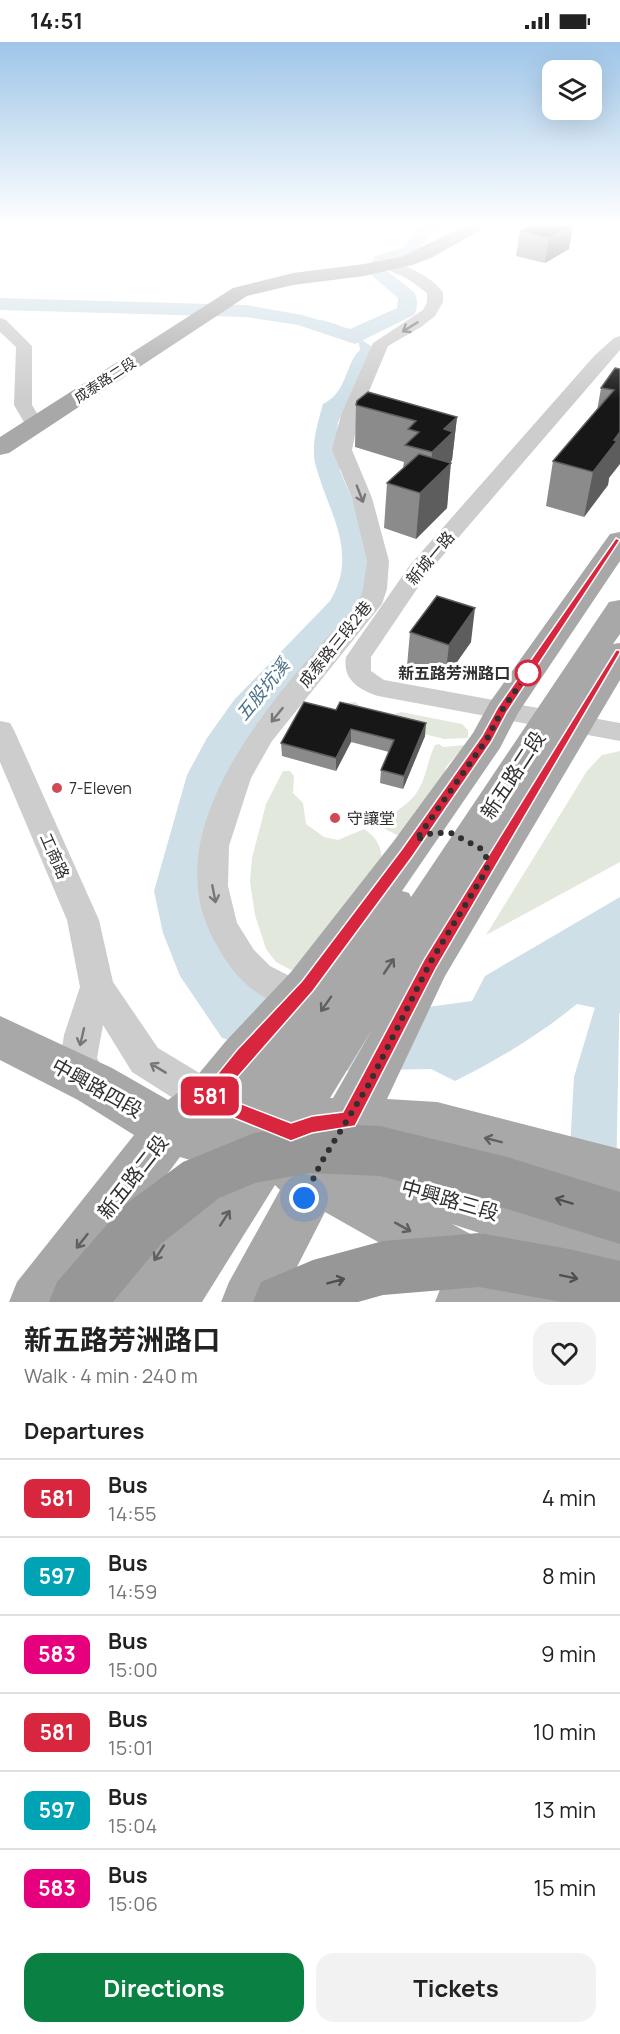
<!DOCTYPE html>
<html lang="en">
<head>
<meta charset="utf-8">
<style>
  body { margin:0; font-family:Manrope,"Noto Sans TC",sans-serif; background:#f2f2f2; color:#222; height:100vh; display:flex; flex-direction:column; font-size:22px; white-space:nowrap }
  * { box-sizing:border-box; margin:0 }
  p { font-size:20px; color:#767676 }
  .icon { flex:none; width:33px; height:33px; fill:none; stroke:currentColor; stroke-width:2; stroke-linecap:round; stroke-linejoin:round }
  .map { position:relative; height:1260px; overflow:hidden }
  .details { display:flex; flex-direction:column; background:#fff; flex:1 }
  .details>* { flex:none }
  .badge { padding:0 12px; border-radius:9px; font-size:21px; line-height:39px }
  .fabs { position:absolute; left:542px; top:18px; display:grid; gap:12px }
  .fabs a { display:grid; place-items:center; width:60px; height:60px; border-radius:12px; background:#fff; box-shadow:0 6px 24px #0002; font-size:30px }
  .you { position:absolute; width:30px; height:30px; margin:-15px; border:4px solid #fff; border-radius:50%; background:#1a73e8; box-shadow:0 0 0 9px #1a73e833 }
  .map>.badge { position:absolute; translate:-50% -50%; box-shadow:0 0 0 3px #fff }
  h2 { padding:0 24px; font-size:22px; line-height:54px }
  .round { display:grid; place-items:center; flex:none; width:63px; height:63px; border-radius:18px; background:#f2f2f2 }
  .headline { display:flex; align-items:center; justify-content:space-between; height:102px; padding:0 24px }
  h1 { font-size:28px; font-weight:700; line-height:45px }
  .primary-button { display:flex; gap:12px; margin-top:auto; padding:12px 24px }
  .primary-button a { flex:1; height:69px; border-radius:18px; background:#0b8043; color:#fff; font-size:24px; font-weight:700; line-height:69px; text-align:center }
  .primary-button a+a { background:#f2f2f2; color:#222 }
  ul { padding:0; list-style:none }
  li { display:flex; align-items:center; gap:18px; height:78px; padding:0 24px; border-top:2px solid #e0e0e0 }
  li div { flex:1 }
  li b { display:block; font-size:22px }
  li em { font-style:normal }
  li .badge { min-width:66px; font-weight:700; text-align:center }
  .status { display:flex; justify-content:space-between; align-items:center; height:42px; padding:0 30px; background:#fff; direction:ltr }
  .status svg { height:16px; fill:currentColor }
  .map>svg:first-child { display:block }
  .green { fill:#e3e8dd }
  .water { fill:#cfdfe8 }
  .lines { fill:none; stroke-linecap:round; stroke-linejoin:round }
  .river { fill:#cfdfe8; fill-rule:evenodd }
  .minor { fill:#cdcdcd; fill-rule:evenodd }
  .major { fill:#a8a8a8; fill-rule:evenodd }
  .highway { fill:#979797; fill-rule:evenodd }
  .wall { fill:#8b8b8b }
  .shaded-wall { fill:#5d5d5d }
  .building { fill:#171717; stroke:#5d5d5d; stroke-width:1.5 }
  .oneway { stroke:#777 }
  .oneway2 { stroke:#606060 }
  .oneway3 { stroke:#4f4f4f }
  .line { fill:#d7263d; stroke:#fff; stroke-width:1.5 }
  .walk { stroke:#303030; stroke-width:6; stroke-dasharray:0 10.8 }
  .stop-dot { fill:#fff; stroke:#d7263d; stroke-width:3 }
  .poi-dot { fill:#cf4a54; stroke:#fff; stroke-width:2 }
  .labels { text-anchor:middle; stroke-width:6; stroke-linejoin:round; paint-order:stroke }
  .far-street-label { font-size:14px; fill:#303030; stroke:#fff }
  .street-label { font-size:16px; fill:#303030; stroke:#fff }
  .stop-label { font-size:16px; font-weight:bold; fill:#303030; stroke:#fff; text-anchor:end }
  .poi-label { font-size:16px; fill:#303030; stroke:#fff; text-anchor:start }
  .water-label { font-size:18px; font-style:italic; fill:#487088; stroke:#fff }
  .near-street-label { font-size:20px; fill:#303030; stroke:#fff }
</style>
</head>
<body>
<div class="status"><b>14:51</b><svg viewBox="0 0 49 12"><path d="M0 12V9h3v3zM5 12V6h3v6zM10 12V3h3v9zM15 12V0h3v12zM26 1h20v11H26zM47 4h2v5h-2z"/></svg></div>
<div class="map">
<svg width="620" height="1260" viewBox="0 0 620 1260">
  <rect width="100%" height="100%" fill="#fff"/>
  <path class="green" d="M355 660 360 664 395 672 401 670 462 682 468 688V696L444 697 340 671 336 667 345 661Z
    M439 702 443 705 465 703 446 725 444 733 406 788 397 793 385 787 380 780C392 772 406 764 415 753 426 739 427 719 435 703Z
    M620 709V820L486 893 587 729 602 713Z
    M283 729H290L294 734 293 751 303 761 306 782 324 795 338 798 364 787C376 795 381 803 382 818L293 929 276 920 266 907 255 873 250 840 252 816 266 762Z"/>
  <path class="water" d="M322 278 338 283 371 304V313L338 380 337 394 340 429 358 470 368 504 365 555 260 677 232 729 217 900 361 974 472 959 485 934 620 855V971L577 962C539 993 499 1017 455 1039L431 1027 329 1029 222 996 180 934 163 891 154 849 187 733 207 696 234 658 330 559C360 509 327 469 315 421 311 402 318 380 323 362 348 350 345 321 360 308L359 301 353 297 311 283Z"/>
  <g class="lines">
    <path class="river" d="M427 181H448L431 192 414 214 388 221 387 229 414 250C418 256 418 267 414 273L355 302 298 283 246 275 0 268V256L246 263 302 273 350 287 397 266 398 256 369 231 374 214 402 206 419 186Z
      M620 933 616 1142 609 1159 592 1166 575 1159 568 1142 574 1035 599 952 605 939Z"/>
    <path class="minor" d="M389 219C409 224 430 234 443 250V260L435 274 421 285 388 304 359 373 352 408 372 456 389 519 387 547 382 562 272 699 251 736 229 804 228 844 237 881 254 908 270 924 309 944 314 955 309 966 297 970C256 955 237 940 216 902 147 783 285 643 359 560L363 547 367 519 352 456 332 408 341 373 373 301 423 268 427 260V251L408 237 384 226 382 223 384 220Z
      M0 276 6 278 32 304V363L44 383 42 387H28L14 363 16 305 0 290Z
      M620 294V308L427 532 371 615V629L384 638 620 681V699L378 654C359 648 342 637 346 615L410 523 595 313 614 296Z
      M0 679 10 681 14 688 99 878 113 940 158 1006 221 1044 227 1057 221 1070 208 1075 195 1070 132 1030 103 983 97 1016 110 1039 105 1051 92 1056 79 1051 60 1020 64 993 80 945 67 878 0 720Z"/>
    <path class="major" d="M471 181H493L431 216 412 223 364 234 293 243 247 254 9 411 0 413V395L233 246 293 231 364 222 401 215Z
      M620 490V519L518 671 500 706 402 849 409 851 411 855 609 560 620 558V592L613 602 620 601V638L445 934 387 1057 437 1060 620 1107V1157L437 1108 360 1103 354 1112 403 1115 620 1183V1237L452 1182 559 1240 567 1260H435L443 1240 447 1239 325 1170 279 1260H221L229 1240 280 1148 275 1143 202 1260H100L108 1240 190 1118 180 1115 71 1260H9L17 1240 134 1093 78 1058 0 1018V974L112 1026 168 1058 191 1041 226 999 291 930 393 800 473 691 490 660 610 492ZM373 986 333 1056H330ZM308 1091 309 1094 302 1106 299 1105Z"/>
    <path class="highway" d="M310 1081 380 1084 507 1115 620 1150V1202L507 1167 380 1134 310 1131 255 1141 219 1156 161 1202 113 1260H49L57 1240 123 1164 183 1120 254 1091Z
      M479 1191 569 1207 620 1219V1260H562L479 1245 383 1253 358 1260H253L261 1240 313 1218 383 1199Z"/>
  </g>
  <path class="wall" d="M534 181 569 207 545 221 516 214 520 189Z
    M615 326 609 436 608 443 584 475 546 464 553 419 597 369 601 346Z
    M356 363 457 375 452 418 450 421 447 466 416 497 384 486 387 441 403 426 404 420 355 405Z
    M410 590 471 600 445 637 407 624Z
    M304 660 425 694 403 747 380 741 381 728 389 710 351 700 336 729 282 714 281 701Z"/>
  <path class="shaded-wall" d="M573 183 569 207 545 221 549 196Z
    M457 375 452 418 450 421H451L447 466 416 497 420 451 430 442 432 410 444 387Z
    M620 390V422L609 436 608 443 584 475 593 430 614 398Z
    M475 566 471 600 445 637 449 603Z
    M426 681 425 694 403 747 404 734Z
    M351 687V700L336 729V716Z"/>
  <path class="building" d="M534 181H566L573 183 549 196 520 189Z
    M615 326 620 327V390L614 398 617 399 593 430 553 419 614 348 601 346Z
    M368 350 457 375 444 387 453 390 432 410 405 403 419 390 408 387 416 379 356 363 357 359Z
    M419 412 451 421 420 451 387 441Z
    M437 554 475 566 449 603 410 590Z
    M304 660 336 668 340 660 426 681 404 734 381 728 394 698 351 687 336 716 281 701Z"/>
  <defs><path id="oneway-shaft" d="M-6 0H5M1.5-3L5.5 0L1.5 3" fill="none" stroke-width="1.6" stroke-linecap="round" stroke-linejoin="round" transform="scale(1.5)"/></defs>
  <g class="oneway">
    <use href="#oneway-shaft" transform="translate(410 285) rotate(148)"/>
    <use href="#oneway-shaft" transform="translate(360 452) rotate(69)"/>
    <use href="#oneway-shaft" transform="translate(277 673) rotate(129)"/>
    <use href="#oneway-shaft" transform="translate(214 852) rotate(79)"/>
    <use href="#oneway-shaft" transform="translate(82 995) rotate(103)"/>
    <use href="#oneway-shaft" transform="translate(158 1026) rotate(-149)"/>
  </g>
  <g class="oneway2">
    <use href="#oneway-shaft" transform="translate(389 924) rotate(-56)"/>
    <use href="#oneway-shaft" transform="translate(326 962) rotate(125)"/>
    <use href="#oneway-shaft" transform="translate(493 1098) rotate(-166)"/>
    <use href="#oneway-shaft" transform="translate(225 1176) rotate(-57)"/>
    <use href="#oneway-shaft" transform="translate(403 1185) rotate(29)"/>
    <use href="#oneway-shaft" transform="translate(82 1199) rotate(128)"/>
    <use href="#oneway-shaft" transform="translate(159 1211) rotate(123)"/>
  </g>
  <g class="oneway3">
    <use href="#oneway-shaft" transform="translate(564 1159) rotate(-163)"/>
    <use href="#oneway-shaft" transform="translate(569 1235) rotate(12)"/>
    <use href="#oneway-shaft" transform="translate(336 1239) rotate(-15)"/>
  </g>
  <linearGradient id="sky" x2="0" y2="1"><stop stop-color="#9ec5e8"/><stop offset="0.51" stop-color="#fff"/><stop offset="1" stop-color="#fff" stop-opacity="0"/></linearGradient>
  <rect width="620" height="358" fill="url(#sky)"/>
  <path class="line" d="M616 496 620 498 507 670 491 700 412 815 313 949 221 1054 291 1081 312 1074 343 1070 425 916 616 608H620V611L436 926 355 1084 312 1091 291 1099 202 1063 200 1057 202 1051 237 1008 302 939 402 807 482 694 498 665Z"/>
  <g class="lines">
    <path class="walk" d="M304 1156 321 1121 369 1042 430 921 487 827 486 814 480 806 451 791H432L416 798 487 697 502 668 528 631"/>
  </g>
  <circle class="stop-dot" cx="528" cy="631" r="12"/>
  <g class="poi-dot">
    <circle cx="57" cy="746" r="6"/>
    <circle cx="335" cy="776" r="6"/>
  </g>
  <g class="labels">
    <g class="far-street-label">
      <text transform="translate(105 338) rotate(-33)" y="5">成泰路二段</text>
    </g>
    <g class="street-label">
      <text transform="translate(430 516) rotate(-50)" y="6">新城一路</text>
      <text transform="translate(335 602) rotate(-51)" y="6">成泰路三段2巷</text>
      <text transform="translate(55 814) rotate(66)" y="6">工商路</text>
    </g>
    <g class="stop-label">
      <text x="510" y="637">新五路芳洲路口</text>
    </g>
    <g class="poi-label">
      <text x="69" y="752">7-Eleven</text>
      <text x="347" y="782">守讓堂</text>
    </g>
    <g class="water-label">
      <text transform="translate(263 648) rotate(-51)" y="6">五股坑溪</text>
    </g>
    <g class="near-street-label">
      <text transform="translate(513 733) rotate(-57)" y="7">新五路二段</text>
      <text transform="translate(97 1046) rotate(29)" y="7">中興路四段</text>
      <text transform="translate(133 1135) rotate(-52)" y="7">新五路二段</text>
      <text transform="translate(450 1158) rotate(16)" y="7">中興路三段</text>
    </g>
  </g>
</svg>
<div class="fabs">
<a><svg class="icon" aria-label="layers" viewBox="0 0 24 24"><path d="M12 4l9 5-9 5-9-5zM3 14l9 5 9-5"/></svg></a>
</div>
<div class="you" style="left:304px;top:1156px"></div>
<b class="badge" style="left:210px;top:1054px;background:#d7263d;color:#fff">581</b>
</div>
<section class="details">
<div class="headline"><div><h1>新五路芳洲路口</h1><p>Walk · 4 min · 240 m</p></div><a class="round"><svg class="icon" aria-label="heart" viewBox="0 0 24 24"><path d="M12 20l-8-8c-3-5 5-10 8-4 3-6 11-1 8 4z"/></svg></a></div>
<h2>Departures</h2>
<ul>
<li><span class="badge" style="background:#d7263d;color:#fff">581</span><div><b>Bus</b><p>14:55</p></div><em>4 min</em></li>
<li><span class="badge" style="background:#00a3b4;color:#fff">597</span><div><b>Bus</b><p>14:59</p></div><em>8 min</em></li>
<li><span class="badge" style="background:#e6007e;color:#fff">583</span><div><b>Bus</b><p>15:00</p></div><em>9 min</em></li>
<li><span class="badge" style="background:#d7263d;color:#fff">581</span><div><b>Bus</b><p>15:01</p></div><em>10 min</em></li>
<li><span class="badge" style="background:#00a3b4;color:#fff">597</span><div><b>Bus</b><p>15:04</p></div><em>13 min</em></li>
<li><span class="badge" style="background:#e6007e;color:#fff">583</span><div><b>Bus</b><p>15:06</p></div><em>15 min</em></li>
</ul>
<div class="primary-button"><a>Directions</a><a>Tickets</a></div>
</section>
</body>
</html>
